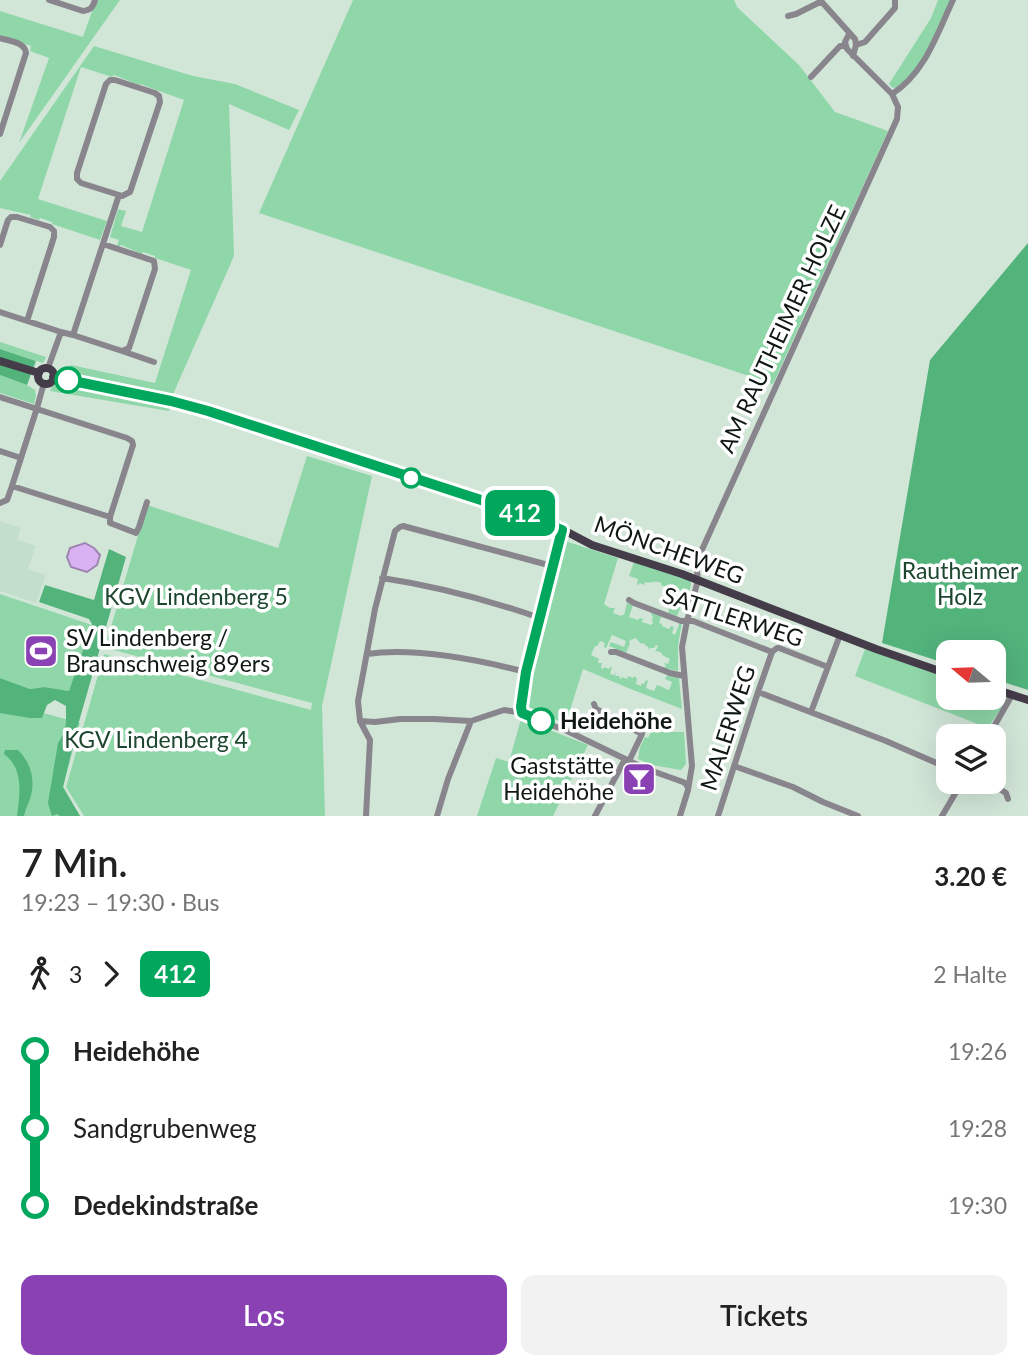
<!DOCTYPE html>
<html lang="de">
<head>
<meta charset="utf-8">
<style>
  body { margin:0; font-family:Lato,sans-serif; background:#f2f2f2; color:#222; height:100vh; display:flex; flex-direction:column; font-size:26px; white-space:nowrap }
  * { box-sizing:border-box; margin:0 }
  p { font-size:23px; color:#767676 }
  .icon { flex:none; width:38px; height:38px; fill:none; stroke:currentColor; stroke-width:2; stroke-linecap:round; stroke-linejoin:round }
  .map { position:relative; height:816px; overflow:hidden }
  .details { display:flex; flex-direction:column; background:#fff; flex:1 }
  .details>* { flex:none }
  .badge { padding:0 14px; border-radius:10px; font-size:24px; line-height:46px }
  .needle { width:46px; rotate:289deg }
  .tools { position:absolute; left:936px; top:640px; display:grid; gap:14px }
  .tools a { display:grid; place-items:center; width:70px; height:70px; border-radius:14px; background:#fff; box-shadow:0 7px 28px #0002; font-size:35px }
  .map>.badge { position:absolute; translate:-50% -50%; box-shadow:0 0 0 4px #fff }
  .legs { display:flex; align-items:center; gap:10px; height:77px; padding:0 21px; font-size:23px }
  .legs p { margin-inline-start:auto }
  .headline { display:flex; align-items:center; justify-content:space-between; height:119px; padding:0 21px }
  h1 { font-size:38px; font-weight:600; line-height:52px }
  .primary-button { display:flex; gap:14px; margin-top:auto; padding:14px 21px }
  .primary-button a { flex:1; height:80px; border-radius:14px; background:#8a41b3; color:#fff; font-size:28px; font-weight:600; line-height:80px; text-align:center }
  .primary-button a+a { background:#f2f2f2; color:#222 }
  ul { padding:0 21px; list-style:none }
  li { display:flex; align-items:center; gap:24px; height:77px; font-size:26px }
  li i { display:grid; place-items:center; width:10px; height:100%; margin:0 9px; background:currentColor }
  li i::after { content:''; width:18px; height:18px; margin:-9px; border:5px solid; border-radius:50%; background:#fff }
  li p { margin-inline-start:auto }
  li:first-child i { background:linear-gradient(#0000 50%,currentColor 0) }
  li:last-child i { background:linear-gradient(currentColor 50%,#0000 0) }
  .map>svg:first-child { display:block }
  .built { fill:#c3dfcc }
  .green { fill:#8fd7a9 }
  .forest { fill:#52b37b }
  .water { fill:#d9b2f4; stroke:#9d84b0; stroke-width:2 }
  .lines { fill:none; stroke-linecap:round; stroke-linejoin:round }
  .minor { stroke:#89858d; stroke-width:6 }
  .major { stroke:#443c49; stroke-width:8 }
  .line-1-casing { stroke:#fff; stroke-width:16 }
  .line-1 { stroke:#00a75c; stroke-width:10 }
  .stop-1-dot { fill:#fff; stroke:#00a75c; stroke-width:3.5 }
  .labels { text-anchor:middle; stroke-width:7; stroke-linejoin:round; paint-order:stroke }
  .street-label { font-size:23px; fill:#101813; stroke:#fff }
  .park-label { font-size:23px; fill:#1d462e; stroke:#fff }
  .poi-label { font-size:23px; fill:#101813; stroke:#fff; text-anchor:start }
  .stop-label { font-size:23px; font-weight:bold; fill:#101813; stroke:#fff; text-anchor:start }
</style>
</head>
<body>
<div class="map">
<svg width="1028" height="816" viewBox="0 0 1028 816">
  <rect width="100%" height="100%" fill="#d2e6d8"/>
  <path class="built" d="M0 521 21 528 17 540 36 546 28 569 46 575 36 603 0 591Z"/>
  <path class="green" d="M96 0H120L19 143 49 58 30 51 31 46 0 35V11L83 37Z
    M353 0H734L737 7 753 22 799 65 835 112 888 131 773 384 259 213Z
    M938 0H951L921 63 901 87 893 88 889 84 931 18Z
    M94 46 193 76 235 84 299 110 289 130 229 104 234 256 174 392 169 411 50 391 63 367 69 369 71 365 155 383 191 270 155 258V256L143 252 142 254 121 245 120 246H117L119 240 110 237 118 209 126 211 121 226 142 232 184 100 140 84 139 85 114 75 112 77 81 67 38 199 107 221 100 240 52 224V222L40 218 39 220 30 217 31 215 0 208V181Z
    M0 342 46 357 43 363 0 349Z
    M0 375 27 385 35 390 36 396 34 404 0 393Z
    M307 456 372 476 322 706 325 816H84L66 787 104 654 311 710 312 703 110 649 107 647 106 644 147 505 278 548Z
    M565 541 618 558 604 604 610 608H615L613 613 621 616 622 615H624L627 603 633 605 629 617 638 620 640 618 643 619 642 622 651 625 653 623 652 621 653 616 651 615 652 612 667 619 661 617 659 623 662 624V626L669 629 671 626 674 627 672 633 675 635 680 622 682 623 678 645V671L663 668 666 666 664 663 668 664 670 659 662 655V653L657 651 655 652 658 646 656 645 654 648H650L649 650 648 647 643 643 641 644 636 638 630 640 629 642 630 643 626 653 609 646 611 642 624 647 626 641 612 635 606 648 604 647 605 643 600 641 597 646H595L591 655 599 659 598 663H602L601 668 603 669 604 667 609 669 610 667H612L610 674 614 675 616 672 615 676H620L619 678 621 679 622 677 627 679 628 676 633 678 635 676 637 679 636 684 641 686 642 683 644 684 646 680 648 681 646 688 654 691 657 685 669 690 672 682 665 679 667 675 679 678 682 709 633 690 583 669 566 723 527 710 531 671Z
    M634 562 690 580 691 584 686 607 681 606 677 616 668 613 669 609H675L678 599 669 597 672 589 661 585V583C654 580 652 584 645 582L644 585 640 583 638 585H637L638 579 629 576Z
    M0 594 92 625 69 691 44 687 30 689 0 678Z
    M865 649 948 678V698H994V693L1007 697V699L988 728 855 676Z
    M0 701 80 723 63 787 80 816H0Z
    M521 719 588 745 553 816H477L496 758 509 762Z
    M654 726 666 728V732H684L686 764 681 770 652 765 638 759 640 747 645 737 648 738Z"/>
  <path class="forest" d="M1028 243V690L994 679V653H948V664L882 643 930 360Z
    M0 349 36 361 27 385 0 375Z
    M109 549 126 557 78 725 63 787 80 816H60L57 814 52 816 48 803 58 743 64 733 66 723V706L55 700 47 705 42 718H30L0 713V678L30 689 44 687 69 691 92 624 89 619 39 602 45 585 94 600Z
    M5 750H18C31 763 36 780 30 799 28 805 25 810 24 816H17C20 793 24 769 4 754Z"/>
  <path class="water" d="M85 543 94 548 100 555 97 565 87 572 71 567 67 557 70 548Z"/>
  <g class="lines">
    <path class="minor" d="M49 0 83 11C91 10 93 7 95 0
      M820 0 855 39 856 45 853 56
      M788 16 796 14 820 2
      M0 38C9 41 25 42 26 53L0 134
      M856 45 865 42 895 8V0
      M811 77 840 46H845
      M892 94C925 73 937 34 953 0
      M0 245 8 220 11 217H17L50 227 54 231V237L27 321
      M0 312 61 332
      M73 335 122 351 129 348 155 269 154 261 103 244
      M122 351 154 362
      M48 368 61 332 73 335 119 195 81 183 77 179V173L106 84 110 80H115L155 93 159 96 160 102 130 192 122 196 119 195
      M0 397 127 438 132 441 133 445 110 517 12 486 7 500 0 503
      M0 451 21 458
      M12 486 37 408 44 383
      M110 517V523L136 533 139 527 147 502
      M382 578C436 586 488 600 540 618
      M629 600 634 603 681 621H693L772 652 777 648H779L828 667
      M611 652H616L670 673 684 676
      M367 654C416 647 479 660 526 672
      M758 692 886 741 948 768
      M594 704 596 709 642 734 629 761
      M521 711 526 672 562 530
      M811 712 840 635
      M360 721 375 722 400 719H434L471 721 504 710 517 712 521 711 526 716 565 730 644 768 683 782 686 784 688 788
      M988 737 1012 695
      M734 766 793 787 823 802 858 816
      M989 782 1006 793 1008 799
      M366 816 370 740 360 721 358 701 375 609 395 531 400 527 403 526 552 566
      M437 816 448 779 471 721
      M595 816 625 759
      M680 816 688 790 692 766 682 647 687 621 698 580 696 563 897 119 898 107 892 94 847 49 845 42 849 34
      M718 816 758 692 772 652
      M942 816 962 782"/>
    <path class="major" d="M0 361 39 373
      M38 376a8 8 0 1 1 16 0a8 8 0 1 1-16 0Z
      M53 377 174 401 527 515 554 525 592 545 682 574 876 649 948 674
      M994 689 1028 700"/>
  </g>
  <g class="lines">
    <g class="line-1-casing">
      <path id="line-1" d="M68 380 171 401 208 411 527 515 562 530 526 672 521 707 522 713 541 721"/>
    </g>
    <use href="#line-1" class="line-1"/>
  </g>
  <defs>
    <g id="stadium-square" transform="scale(1.75)"><rect x="-9" y="-9" width="18" height="18" rx="4" fill="#8a41b3" stroke="#fff"/><path d="M0-5a6.5 5 0 1 0 0 10a6.5 5 0 1 0 0-10ZM-3.5-1.8h7v3.6h-7Z" fill="#fff"/></g>
    <g id="bar-square" transform="scale(1.75)"><rect x="-9" y="-9" width="18" height="18" rx="4" fill="#8a41b3" stroke="#fff"/><path d="M-6-5H6L.8 .8V4.5H3.5V6h-7V4.5H-.8V.8Z" fill="#fff"/></g>
  </defs>
  <g fill-rule="evenodd">
    <use href="#stadium-square" x="41" y="651"/>
    <use href="#bar-square" x="639" y="779"/>
  </g>
  <g class="stop-1-dot">
    <circle cx="68" cy="380" r="12"/>
    <circle cx="411" cy="478" r="9"/>
    <circle cx="541" cy="721" r="12"/>
  </g>
  <g class="labels">
    <g class="street-label">
      <text transform="translate(782 329) rotate(-65)" y="8">AM RAUTHEIMER HOLZE</text>
      <text transform="translate(669 550) rotate(20)" y="8">MÖNCHEWEG</text>
      <text transform="translate(733 617) rotate(18)" y="8">SATTLERWEG</text>
      <text transform="translate(728 728) rotate(-72)" y="8">MALERWEG</text>
    </g>
    <g class="park-label">
      <text x="960" y="579">Rautheimer<tspan x="960" dy="26">Holz</tspan></text>
      <text x="196" y="605">KGV Lindenberg 5</text>
      <text x="156" y="748">KGV Lindenberg 4</text>
    </g>
    <g class="poi-label">
      <text x="66" y="646">SV Lindenberg /<tspan x="66" dy="26">Braunschweig 89ers</tspan></text>
      <text x="614" y="774" text-anchor="end">Gaststätte<tspan x="614" dy="26">Heidehöhe</tspan></text>
    </g>
    <g class="stop-label">
      <text x="560" y="729">Heidehöhe</text>
    </g>
  </g>
</svg>
<div class="tools">
<a><svg class="needle" viewBox="-14 -14 28 28"><path d="M0-13l5 13h-10z" fill="#e53935"/><path d="M0 13l5-13h-10z" fill="#767676"/></svg></a>
<a><svg class="icon" aria-label="layers" viewBox="0 0 24 24"><path d="M12 4l9 5-9 5-9-5zM3 14l9 5 9-5"/></svg></a>
</div>
<b class="badge" style="left:520px;top:513px;background:#00a75c;color:#fff">412</b>
</div>
<section class="details">
<div class="headline"><div><h1>7 Min.</h1><p>19:23 – 19:30 · Bus</p></div><b>3.20 €</b></div>
<div class="legs"><svg class="icon" aria-label="walk" viewBox="0 0 24 24"><circle cx="13" cy="4" r="2"/><path d="M13 8l-2 6 4 7M11 14l-3 7M7 12l3-4h3l4 4"/></svg>3<svg class="icon" aria-label="forward" viewBox="0 0 24 24"><path d="M9 5l7 7-7 7"/></svg><b class="badge" style="background:#00a75c;color:#fff">412</b><p>2 Halte</p></div>
<ul>
<li><i style="color:#00a75c"></i><b>Heidehöhe</b><p>19:26</p></li>
<li><i style="color:#00a75c"></i><span>Sandgrubenweg</span><p>19:28</p></li>
<li><i style="color:#00a75c"></i><b>Dedekindstraße</b><p>19:30</p></li>
</ul>
<div class="primary-button"><a>Los</a><a>Tickets</a></div>
</section>
</body>
</html>
